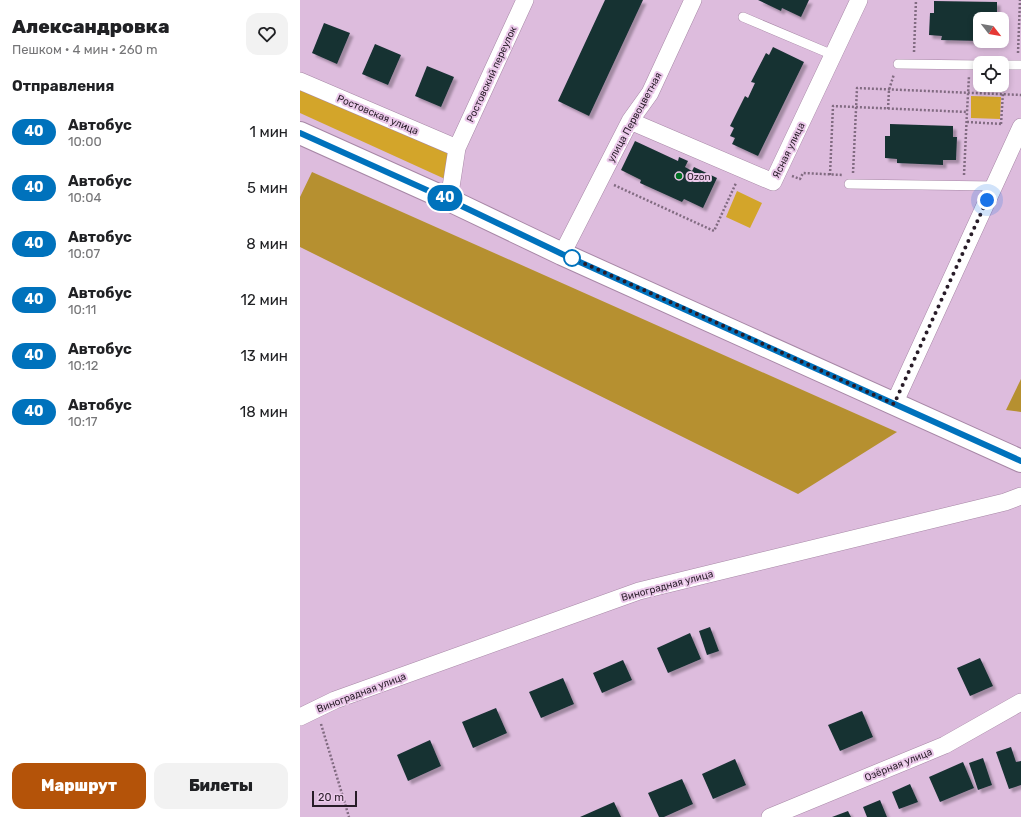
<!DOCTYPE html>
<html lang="ru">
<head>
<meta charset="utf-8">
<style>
  body { margin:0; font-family:Rubik,sans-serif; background:#f2f2f2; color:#202124; height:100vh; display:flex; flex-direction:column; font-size:15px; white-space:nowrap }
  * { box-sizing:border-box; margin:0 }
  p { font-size:13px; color:#757577 }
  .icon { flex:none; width:22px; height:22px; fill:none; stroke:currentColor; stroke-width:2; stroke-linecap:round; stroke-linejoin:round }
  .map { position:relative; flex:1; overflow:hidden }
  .details { display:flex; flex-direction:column; background:#fff; width:300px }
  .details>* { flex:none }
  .badge { padding:0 8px; border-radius:13px; font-size:14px; line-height:26px }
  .needle { width:26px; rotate:121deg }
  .controls { position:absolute; left:673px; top:12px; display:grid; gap:8px }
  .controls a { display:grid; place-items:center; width:36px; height:36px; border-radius:8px; background:#fff; box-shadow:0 2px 6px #0003; font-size:20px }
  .scale { position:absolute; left:12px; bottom:10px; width:45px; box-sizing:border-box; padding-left:4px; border:2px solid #281c28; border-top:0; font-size:11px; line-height:14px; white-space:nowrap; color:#281c28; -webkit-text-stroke:3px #ebc9ea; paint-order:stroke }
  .you { position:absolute; width:20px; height:20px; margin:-10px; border:3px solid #fff; border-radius:50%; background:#1a73e8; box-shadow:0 0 0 6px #1a73e833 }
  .map>.badge { position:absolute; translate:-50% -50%; box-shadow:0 0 0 2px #fff }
  h2 { padding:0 12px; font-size:15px; line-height:36px }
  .round { display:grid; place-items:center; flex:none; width:42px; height:42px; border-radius:12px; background:#f2f2f2 }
  .overview { display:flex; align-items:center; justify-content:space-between; height:68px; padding:0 12px }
  h1 { font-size:19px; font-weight:800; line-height:30px }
  .action { display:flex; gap:8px; margin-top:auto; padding:8px 12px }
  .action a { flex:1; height:46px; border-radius:12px; background:#b45309; color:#fff; font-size:16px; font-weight:800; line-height:46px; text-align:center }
  .action a+a { background:#f2f2f2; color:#202124 }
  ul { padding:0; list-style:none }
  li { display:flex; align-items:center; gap:12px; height:56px; padding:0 12px }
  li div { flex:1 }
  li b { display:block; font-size:15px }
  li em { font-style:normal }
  li .badge { min-width:44px; font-weight:700; text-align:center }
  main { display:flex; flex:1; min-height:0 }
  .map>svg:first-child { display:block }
  .green { fill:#d3a52a }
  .forest { fill:#b69030 }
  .building { fill:#183033; filter:url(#shadow) }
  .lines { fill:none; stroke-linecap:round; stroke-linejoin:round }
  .service-casing { stroke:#a787a6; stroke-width:10 }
  .minor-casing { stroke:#a787a6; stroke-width:18 }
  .secondary-casing { stroke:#a787a6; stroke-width:24 }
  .path { stroke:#816b81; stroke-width:2.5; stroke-dasharray:2 2; stroke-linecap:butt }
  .service { stroke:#fff; stroke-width:9 }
  .minor { stroke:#fff; stroke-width:17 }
  .secondary { stroke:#fff; stroke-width:22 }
  .line-casing { stroke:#fff; stroke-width:9 }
  .line { stroke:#0072bc; stroke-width:6 }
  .walk { stroke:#281c28; stroke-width:4; stroke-dasharray:0 7.2 }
  .poi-dot { fill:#007023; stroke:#ebc9ea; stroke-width:1.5 }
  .stop-dot { fill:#fff; stroke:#0072bc; stroke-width:2 }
  .labels { text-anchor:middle; stroke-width:4; stroke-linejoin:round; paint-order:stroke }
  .street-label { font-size:10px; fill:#281c28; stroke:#ebc9ea }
  .poi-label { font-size:10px; fill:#281c28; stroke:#ebc9ea; text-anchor:start }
</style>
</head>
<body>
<main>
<section class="details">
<div class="overview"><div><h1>Александровка</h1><p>Пешком · 4 мин · 260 m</p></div><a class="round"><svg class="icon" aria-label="heart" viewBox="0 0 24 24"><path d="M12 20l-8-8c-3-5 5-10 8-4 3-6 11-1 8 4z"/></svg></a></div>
<h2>Отправления</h2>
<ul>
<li><span class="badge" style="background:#0072bc;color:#fff">40</span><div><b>Автобус</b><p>10:00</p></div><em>1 мин</em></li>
<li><span class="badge" style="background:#0072bc;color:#fff">40</span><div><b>Автобус</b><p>10:04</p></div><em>5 мин</em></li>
<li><span class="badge" style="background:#0072bc;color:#fff">40</span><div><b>Автобус</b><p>10:07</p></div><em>8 мин</em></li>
<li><span class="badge" style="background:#0072bc;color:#fff">40</span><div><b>Автобус</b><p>10:11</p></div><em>12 мин</em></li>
<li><span class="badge" style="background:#0072bc;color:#fff">40</span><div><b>Автобус</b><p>10:12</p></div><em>13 мин</em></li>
<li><span class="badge" style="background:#0072bc;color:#fff">40</span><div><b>Автобус</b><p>10:17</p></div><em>18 мин</em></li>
</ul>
<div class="action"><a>Маршрут</a><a>Билеты</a></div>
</section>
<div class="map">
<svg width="721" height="817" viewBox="0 0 721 817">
  <defs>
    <filter id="shadow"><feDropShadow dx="3.5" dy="3.5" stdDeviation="1" flood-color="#0004"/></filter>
  </defs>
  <rect width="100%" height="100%" fill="#ddbcdd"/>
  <path class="green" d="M0 86 148 151 145 179 0 113Z
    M671 96 701 97 700 119 671 118Z
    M437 191 462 203 450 228 426 217Z"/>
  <path class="forest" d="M12 172 597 432 498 494 0 247V197Z
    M721 379V412L706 410Z"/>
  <path class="building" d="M305 0H343L289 116 258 101Z
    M458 0H509L501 17 482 8 481 11Z
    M634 1 697 2V13L701 14V19H680V41L641 40 642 36 629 35 630 13H634Z
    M24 23 50 33 37 64 12 53Z
    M75 44 101 55 88 85 62 74Z
    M473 47 504 62 458 156 432 144 435 138 430 136 434 128 430 126 445 96 448 98 455 83 451 82 466 53 469 55Z
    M127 66 154 77 141 107 115 96Z
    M590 124 653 126V137H657L656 160H643V165L597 163V159L585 158V136H590Z
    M335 141 378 161 379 157 388 161 385 167 392 171 394 167 417 178 403 208 384 199 382 202 340 183 341 180 321 170Z
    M410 627 419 651 407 655 399 631Z
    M390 633 401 659 368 673 357 648Z
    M680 658 693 686 670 696 657 668Z
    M323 660 332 680 302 693 293 673Z
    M263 678 274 704 241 718 229 692Z
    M196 708 207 733 173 748 162 722Z
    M562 711 573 737 540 751 528 725Z
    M130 740 141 766 108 781 97 755Z
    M711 747 716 762 721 761V785L709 789 696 752Z
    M683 758 692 785 678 790 669 763Z
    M435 759 446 785 413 799 402 774Z
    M663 762 674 788 640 802 629 777Z
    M382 779 393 804 364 817H359L348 793Z
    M610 784 618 802 599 809 592 792Z
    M580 800 587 817H567L563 807Z
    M314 802 321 817H280Z
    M548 811 551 817H532Z"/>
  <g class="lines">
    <g class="service-casing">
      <path id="service" d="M443 17 533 55
        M598 64 680 65
        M702 65H721
        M549 184 694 186"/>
    </g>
    <g class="minor-casing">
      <path id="minor" d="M0 81 157 148
        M330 121 473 182 559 0
        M149 200 157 148 225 0
        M262 254 330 121 350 93 393 0
        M594 404 721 127
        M0 717 35 700 339 591 705 502 721 496
        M470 817 645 745 721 702"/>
    </g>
    <g class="secondary-casing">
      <path id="secondary" d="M0 133 149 200 262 254 721 461"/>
    </g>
    <path class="path" d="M614 52 616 0
      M718 53 720 0
      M588 109 589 90 594 74
      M667 122 702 124
      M701 124 704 76
      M553 173 557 88 721 95
      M530 175 533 106 667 112 669 76
      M664 175 667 112
      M492 176 500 179 503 173 543 175
      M314 185 414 231 436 183
      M21 724 49 817"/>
    <use href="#service" class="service"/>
    <use href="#minor" class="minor"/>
    <use href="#secondary" class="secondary"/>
  </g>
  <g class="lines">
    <g class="line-casing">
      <path id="line" d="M0 133 149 200 262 254 721 461"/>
    </g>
    <use href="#line" class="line"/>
    <path class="walk" d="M272 258 406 318 594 404 687 200"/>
  </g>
  <circle class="poi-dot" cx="379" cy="176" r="4"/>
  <circle class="stop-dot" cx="272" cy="258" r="8"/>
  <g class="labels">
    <g class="street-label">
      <text transform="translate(191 74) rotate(-65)" y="4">Ростовский переулок</text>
      <text transform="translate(78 114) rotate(23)" y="4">Ростовская улица</text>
      <text transform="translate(334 117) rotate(-61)" y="4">улица Первоцветная</text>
      <text transform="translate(488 150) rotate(-64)" y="4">Ясная улица</text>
      <text transform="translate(367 585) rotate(-15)" y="4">Виноградная улица</text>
      <text transform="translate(61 692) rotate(-21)" y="4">Виноградная улица</text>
      <text transform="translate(598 764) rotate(-22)" y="4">Озёрная улица</text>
    </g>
    <g class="poi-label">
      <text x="387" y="180">Ozon</text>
    </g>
  </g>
</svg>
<div class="controls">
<a><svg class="needle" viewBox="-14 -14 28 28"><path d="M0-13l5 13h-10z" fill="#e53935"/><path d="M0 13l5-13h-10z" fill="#757577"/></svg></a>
<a><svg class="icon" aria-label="locate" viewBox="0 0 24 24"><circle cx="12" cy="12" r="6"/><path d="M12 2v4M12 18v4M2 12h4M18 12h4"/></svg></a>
</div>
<div class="scale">20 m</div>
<div class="you" style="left:687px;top:200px"></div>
<b class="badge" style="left:145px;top:198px;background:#0072bc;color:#fff">40</b>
</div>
</main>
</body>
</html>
